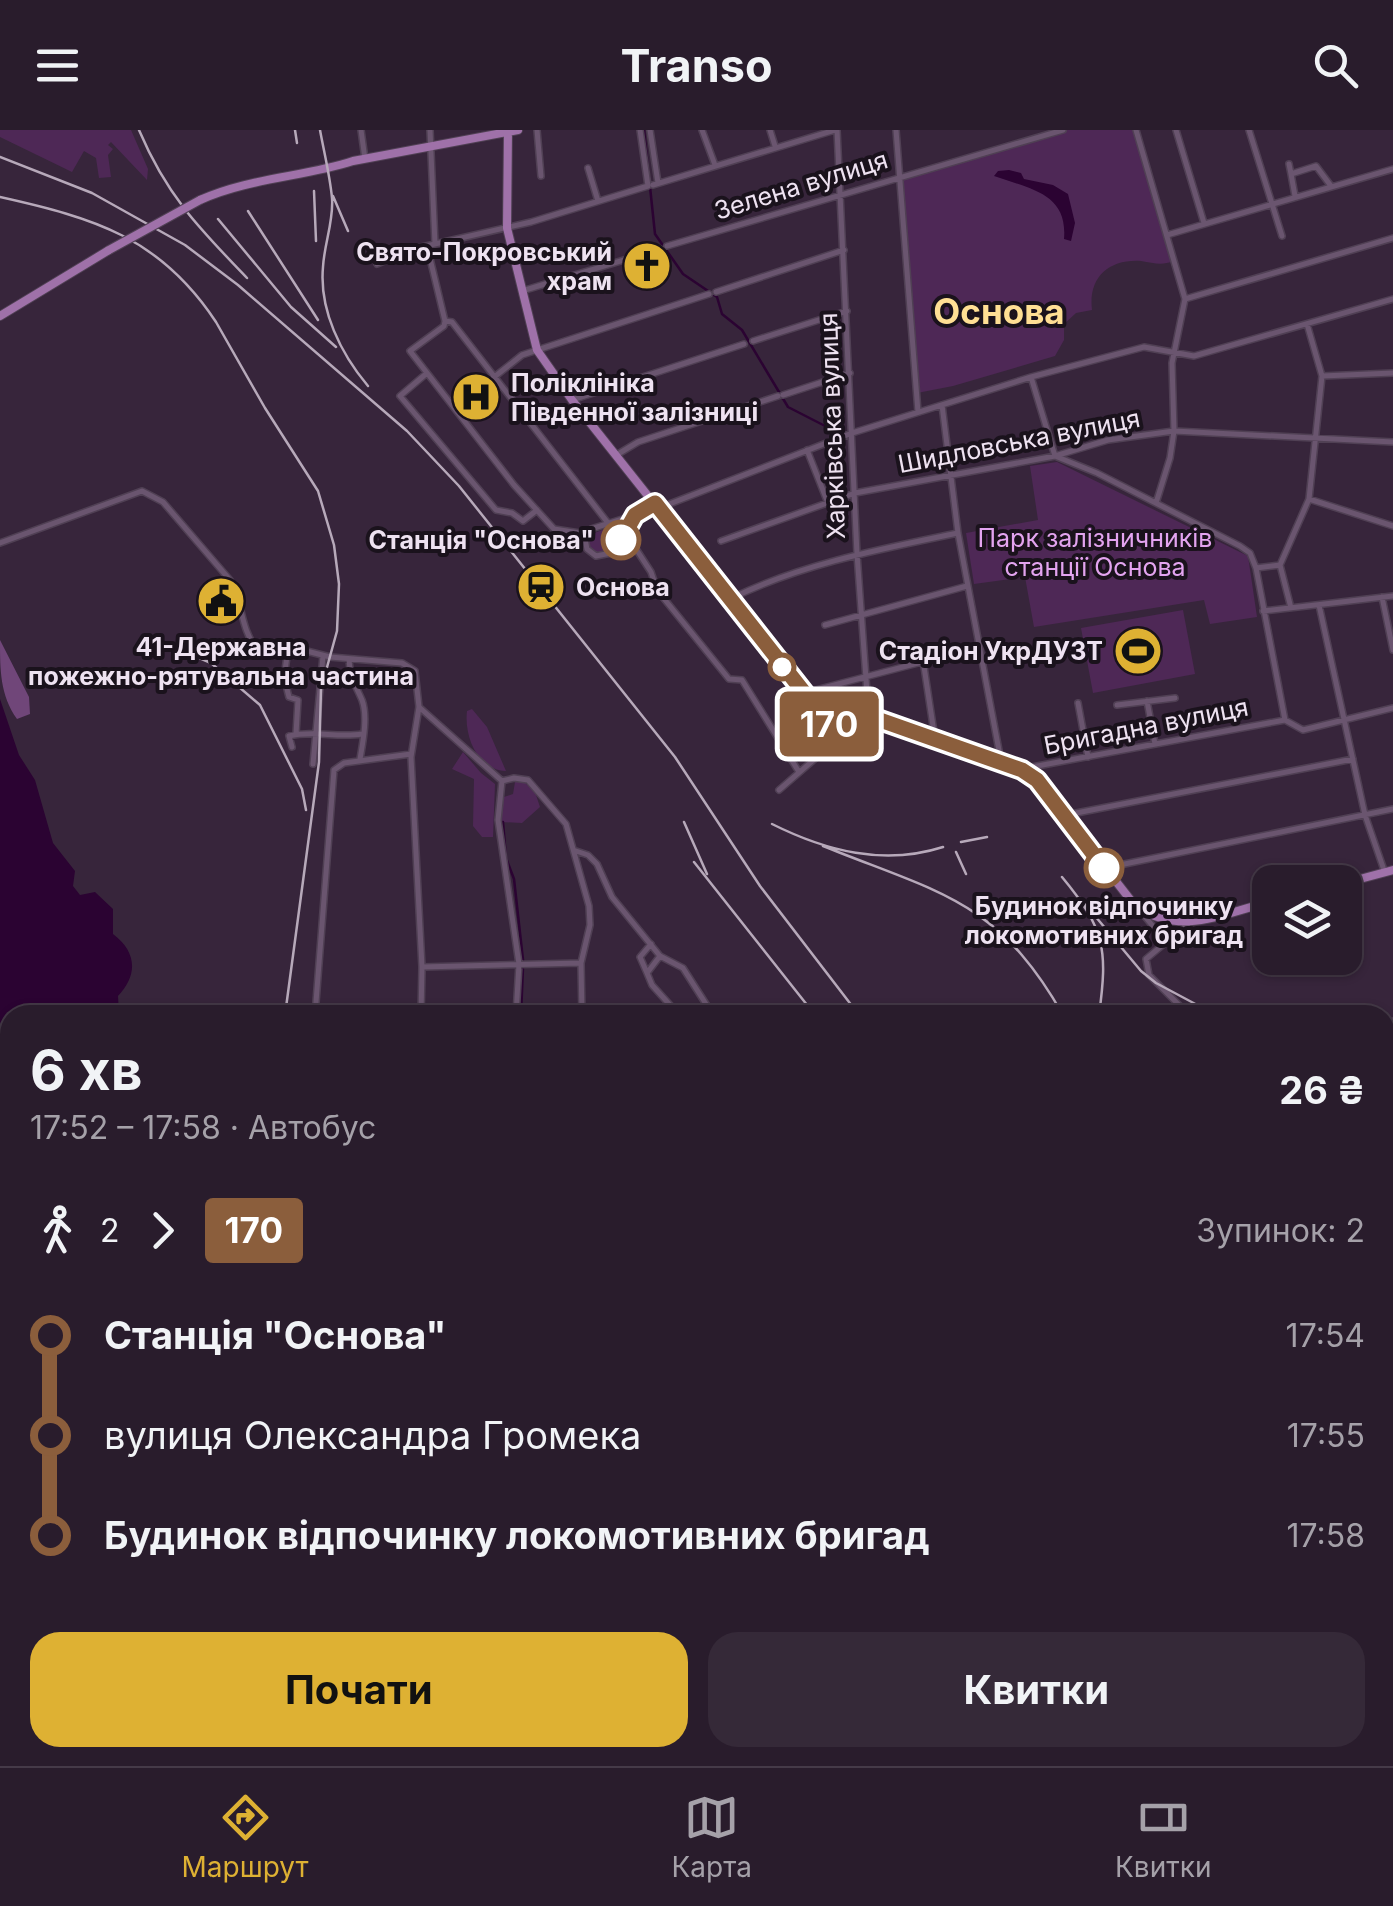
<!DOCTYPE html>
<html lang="uk">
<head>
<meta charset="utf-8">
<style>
  body { margin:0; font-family:Inter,sans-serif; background:#352938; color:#f1f3f6; height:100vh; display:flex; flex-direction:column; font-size:38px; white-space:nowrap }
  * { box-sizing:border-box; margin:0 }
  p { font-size:32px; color:#a5a1a9 }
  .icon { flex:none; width:55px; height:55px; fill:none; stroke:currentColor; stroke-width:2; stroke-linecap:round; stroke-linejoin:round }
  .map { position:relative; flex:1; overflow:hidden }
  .details { position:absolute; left:0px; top:875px; width:1395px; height:762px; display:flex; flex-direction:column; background:#291c2c; border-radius:30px 30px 0 0; box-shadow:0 2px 8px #0004,0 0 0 2px #453a48 }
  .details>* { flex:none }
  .badge { padding:0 20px; border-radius:8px; font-size:35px; line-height:65px }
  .fabs { position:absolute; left:1252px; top:735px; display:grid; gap:20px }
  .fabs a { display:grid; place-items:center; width:110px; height:110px; border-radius:20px; background:#291c2c; box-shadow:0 2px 8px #0004,0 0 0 2px #453a48; font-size:50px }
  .map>.badge { position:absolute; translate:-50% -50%; box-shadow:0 0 0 5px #fff }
  .legs { display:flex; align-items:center; gap:15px; height:110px; padding:0 30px; font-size:32px }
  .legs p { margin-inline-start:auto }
  .headline { display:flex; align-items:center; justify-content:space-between; height:170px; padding:0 30px }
  h1 { font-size:55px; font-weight:700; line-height:75px }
  .action { display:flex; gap:20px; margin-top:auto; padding:20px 30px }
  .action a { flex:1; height:115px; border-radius:30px; background:#deb133; color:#111; font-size:40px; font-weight:700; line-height:115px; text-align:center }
  .action a+a { background:#352938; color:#f1f3f6 }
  ul { padding:0 30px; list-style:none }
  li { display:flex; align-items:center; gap:35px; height:100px; font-size:38px }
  li i { display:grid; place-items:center; width:15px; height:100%; margin:0 12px; background:currentColor }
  li i::after { content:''; width:25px; height:25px; margin:-12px; border:8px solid; border-radius:50%; background:#291c2c }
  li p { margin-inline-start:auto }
  li:first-child i { background:linear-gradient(#0000 50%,currentColor 0) }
  li:last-child i { background:linear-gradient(currentColor 50%,#0000 0) }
  header { display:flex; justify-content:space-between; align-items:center; height:130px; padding:0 30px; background:#291c2c; font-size:45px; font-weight:700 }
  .tab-bar { display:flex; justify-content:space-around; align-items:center; height:140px; border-top:2px solid #453a48; background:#291c2c; font-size:28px; color:#a5a1a9 }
  .tab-bar a { display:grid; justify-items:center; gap:5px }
  .tab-bar .current { color:#deb133 }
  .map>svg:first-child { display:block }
  .green { fill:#4e2856 }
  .forest { fill:#704679 }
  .water { fill:#2b0332 }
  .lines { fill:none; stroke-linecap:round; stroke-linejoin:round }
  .stream { stroke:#2b0332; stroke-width:2.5 }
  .canal { stroke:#2b0332; stroke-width:5 }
  .minor-casing { stroke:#504054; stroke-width:8 }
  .major-casing { stroke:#504054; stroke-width:10 }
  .minor { stroke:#6a556f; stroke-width:5 }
  .major { stroke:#9f71a9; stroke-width:8 }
  .rail { stroke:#b7a9ba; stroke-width:2.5 }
  .major-bridge-casing { stroke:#504054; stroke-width:10; stroke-linecap:butt }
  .major-bridge { stroke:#9f71a9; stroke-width:8 }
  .line-1-casing { stroke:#fff; stroke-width:22 }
  .line-1 { stroke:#8b5e3c; stroke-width:15 }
  .stop-1-dot { fill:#fff; stroke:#8b5e3c; stroke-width:5 }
  .labels { text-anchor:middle; stroke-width:8; stroke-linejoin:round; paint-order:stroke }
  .street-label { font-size:25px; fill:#eee2f1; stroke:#1a121c }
  .poi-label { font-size:25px; font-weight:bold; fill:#eee2f1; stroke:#1a121c; text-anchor:end }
  .park-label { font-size:25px; fill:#e3a4f0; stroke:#1a121c }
  .stop-label { font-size:25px; font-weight:bold; fill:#eee2f1; stroke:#1a121c; text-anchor:end }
  .district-label { font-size:35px; font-weight:bold; fill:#ffdf94; stroke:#1a121c }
</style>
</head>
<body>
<header><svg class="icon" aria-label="menu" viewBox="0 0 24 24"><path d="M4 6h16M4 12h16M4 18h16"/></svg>Transo<svg class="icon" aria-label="search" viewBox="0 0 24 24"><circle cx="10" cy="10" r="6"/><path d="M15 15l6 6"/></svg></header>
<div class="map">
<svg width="1393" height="1636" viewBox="0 0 1393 1636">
  <rect width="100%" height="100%" fill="#37253b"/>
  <path class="green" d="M0 0H131L148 39 147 50 111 12 108 15 113 19 108 25 111 47 99 48 96 28 84 21 72 42 0 7Z
    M1063 0H1136L1174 131C1161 136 1154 133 1141 131 1108 129 1088 148 1092 180L1076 183 1064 194V210L1055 226 953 256 917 263 899 46Z
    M1057 332 1248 426 1257 487 1210 494 1204 470 1034 497 1025 447 974 454 966 403 1038 390 1030 336Z
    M618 394 622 398C616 412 611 427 593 421L588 415 589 405Z
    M1183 480 1195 544 1093 563 1081 498Z
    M472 579 487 597 506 641C477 640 464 606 467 581Z
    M463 622 481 643 495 654 493 707H482L473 696 474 649 452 639Z
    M523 651 535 662 540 677 522 693 500 692 504 667 513 664 515 652Z
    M396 1628H638L652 1636H391Z"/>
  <path class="forest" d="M0 510 29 567 30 584 17 589C0 565 0 540 0 510Z
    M0 1252 10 1253V1491L0 1487Z
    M1385 1458 1393 1477V1636H1368L1378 1628H1385Z"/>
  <path class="water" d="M1009 40 1021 43 1024 49 1053 55 1068 64 1075 93 1071 111 1064 109C1068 63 1030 59 994 46L998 41Z
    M0 569 19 625 35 650 53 713 75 741 73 756 80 765 95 762 113 779V804C137 822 138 845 118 866L119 883 122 885H10V1175L6 1177V1210L0 1216Z"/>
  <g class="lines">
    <path class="stream" d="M644 0 655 104 683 144 717 167 722 184 742 200 788 277 829 298
      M503 692 506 728 514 749 523 830
      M521 885 523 837
      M356 1636 362 1628"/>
    <path class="canal" d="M237 1628 246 1636
      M187 1636 195 1630 221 1628"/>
    <g class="minor-casing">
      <path id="minor" d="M361 0 365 29
        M430 0 435 114
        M537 0 541 46
        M650 0 658 53
        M702 0 715 35
        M770 0 775 16
        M837 0 857 424 869 590
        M896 0 918 282
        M1136 0 1185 169
        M1176 0 1204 93
        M1249 0 1282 106
        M1289 34 1291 44
        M588 38 598 71
        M653 55 835 0
        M1295 66 1291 44 1316 36 1331 56
        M1167 105 1393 39
        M427 116 445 191 452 192 608 393
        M667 116 1063 0
        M377 134 413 119 531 92 648 56 640 0
        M522 161 660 119
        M716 162 844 120
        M445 191 444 196 410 221 514 355 554 399 586 404
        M753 211 847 181
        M427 243 400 266 496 380 512 383 523 391 537 380
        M1322 246 1393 243
        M1031 247 1055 326 1097 343 1240 416 1250 423 1256 438 1280 435
        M493 248 522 225 709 164
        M783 265 850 243
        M572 270 744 214
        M942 275 958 403 1001 631
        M807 320 828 373
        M618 324 638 312 778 266
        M1309 369 1393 396
        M1156 373 1170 328 1174 301 1172 233 1185 169 1393 108
        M659 378 852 303 1031 247 1144 217 1194 226 1393 169
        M635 385 611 423 596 426 587 419 585 409 591 399 635 385 653 374
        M625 402 651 442 657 460 729 549 742 550 799 642
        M721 411 855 363 1055 326 1108 310 1174 301 1393 312
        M0 413 142 361 163 372 230 450C243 472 240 499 257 519L287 516 330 527 402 533 415 541 419 577 411 627 422 837 421 885
        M1256 438 1285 590
        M1382 467 1393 520
        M732 468C802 434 881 419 958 403
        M1319 475 1365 685 1385 743
        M1291 478 1280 435 1309 369 1322 246 1307 194
        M1263 481 1393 466
        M825 495 967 456
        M290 517C284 533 284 550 289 567L298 570 296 604
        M349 530C350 548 355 554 362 570 368 586 363 612 360 629
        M923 530 935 609
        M804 563 979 517
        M1147 571 1155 614
        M1078 573 1088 627
        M1117 575 1175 568
        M419 577 502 651
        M292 617 289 606C314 600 337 608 362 604
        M313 634 323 526
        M1021 639 1285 590 1303 600 1393 578
        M502 651 514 648 528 650 566 694 589 776 590 795 581 833 582 885
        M502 651 498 690 519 834 516 885
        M779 660 848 600
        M1066 685 1353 629
        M576 721 588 725 597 734 612 767 660 826
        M1105 738 1393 679
        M1142 783 1166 812
        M660 826 683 838 713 885
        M660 826 647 843 652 855 679 885
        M422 837 581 833
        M647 843 640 827 651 814
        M315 885 334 640 344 633 411 624
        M1189 885 1149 845 1146 829 1190 792
        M1385 894 1393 891
        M1385 940 1393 973
        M1385 1211 1393 1208
        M0 1599 10 1593
        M23 1628 28 1636
        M136 1628 142 1636
        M775 1628 794 1636
        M97 1636 106 1628
        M213 1636 220 1631 229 1634
        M360 1636 365 1628
        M830 1636 831 1628
        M956 1636 979 1629"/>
    </g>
    <g class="major-casing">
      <path id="major" d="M508 0 507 98 537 220 572 270 828 593 843 599 869 590H880L1021 639 1037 650 1136 777C1184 806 1220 784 1270 772
        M200 70C248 48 304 47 353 31L518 0
        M0 186 109 120
        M1345 753 1393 740"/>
    </g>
    <use href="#minor" class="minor"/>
    <use href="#major" class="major"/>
    <path class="rail" d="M139 0C167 66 199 98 247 148
      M295 0 297 13
      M320 0C324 22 330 46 332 68 334 90 324 115 323 137 319 180 341 224 368 256
      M0 27 92 63 185 115 238 155 407 301 459 356 675 627 760 756 859 885
      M314 61 316 111
      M333 66 348 101
      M0 67C94 88 160 107 216 192L265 278 318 361 334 415 339 454 337 501 321 559 319 632 285 885
      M248 81 318 190
      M218 89 291 177 336 217
      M167 518 183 521 211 533 260 575 302 659 306 680
      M684 692 707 744
      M772 694C826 721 884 736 943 717
      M961 712 987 707
      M823 716C939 763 997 769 1063 885
      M956 722 966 744
      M694 732 815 885
      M1062 747C1105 799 1108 819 1099 885
      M1080 768 1141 841 1156 853 1216 885
      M1385 1279 1393 1282
      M1385 1296 1393 1302
      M1385 1386 1393 1394
      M1304 1628 1305 1636"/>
    <g class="major-bridge-casing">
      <path id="major-bridge" d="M109 120 200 70"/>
    </g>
    <use href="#major-bridge" class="major-bridge"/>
  </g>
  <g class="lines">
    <g class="line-1-casing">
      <path id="line-1" d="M621 410 635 385 655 373 828 593 844 600 869 590H880L1022 640 1037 650 1104 738"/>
    </g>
    <use href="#line-1" class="line-1"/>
  </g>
  <defs>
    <g id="church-disc" transform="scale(2.5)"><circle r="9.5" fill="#deb133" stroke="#1a121c"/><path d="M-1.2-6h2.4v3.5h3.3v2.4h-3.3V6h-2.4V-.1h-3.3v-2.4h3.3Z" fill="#111"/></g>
    <g id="hospital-disc" transform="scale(2.5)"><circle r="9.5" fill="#deb133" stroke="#1a121c"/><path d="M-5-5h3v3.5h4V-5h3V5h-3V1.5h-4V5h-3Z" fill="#111"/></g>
    <g id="station-disc" transform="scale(2.5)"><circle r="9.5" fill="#deb133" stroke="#1a121c"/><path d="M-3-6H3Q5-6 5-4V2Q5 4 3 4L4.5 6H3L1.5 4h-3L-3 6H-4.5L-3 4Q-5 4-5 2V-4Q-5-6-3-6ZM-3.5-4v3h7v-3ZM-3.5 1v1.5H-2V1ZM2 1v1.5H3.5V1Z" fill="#111"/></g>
    <g id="civic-disc" transform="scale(2.5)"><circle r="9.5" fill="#deb133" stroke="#1a121c"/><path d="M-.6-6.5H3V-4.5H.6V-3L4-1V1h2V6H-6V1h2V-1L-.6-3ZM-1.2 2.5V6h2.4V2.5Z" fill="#111"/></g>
    <g id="stadium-disc" transform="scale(2.5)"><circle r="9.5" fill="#deb133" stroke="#1a121c"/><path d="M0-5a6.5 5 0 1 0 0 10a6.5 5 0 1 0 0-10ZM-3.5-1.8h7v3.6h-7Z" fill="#111"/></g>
  </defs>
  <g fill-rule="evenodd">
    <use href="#church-disc" x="647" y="136"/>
    <use href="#hospital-disc" x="476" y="267"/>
    <use href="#station-disc" x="541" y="457"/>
    <use href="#civic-disc" x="221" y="471"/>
    <use href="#stadium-disc" x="1138" y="521"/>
  </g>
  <g class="stop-1-dot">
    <circle cx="621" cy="410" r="18"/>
    <circle cx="782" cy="537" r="12"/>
    <circle cx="1104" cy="738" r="18"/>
  </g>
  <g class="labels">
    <g class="street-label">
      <text transform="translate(801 55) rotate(-17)" y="9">Зелена вулиця</text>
      <text transform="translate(832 296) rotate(-92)" y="9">Харківська вулиця</text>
      <text transform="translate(1019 311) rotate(-11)" y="9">Шидловська вулиця</text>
      <text transform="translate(1146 596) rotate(-11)" y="9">Бригадна вулиця</text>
    </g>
    <g class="poi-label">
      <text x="612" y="131">Свято-Покровський<tspan x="612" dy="29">храм</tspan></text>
      <text x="511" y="262" text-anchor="start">Поліклініка<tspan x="511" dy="29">Південної залізниці</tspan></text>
      <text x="576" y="466" text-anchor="start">Основа</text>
      <text x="221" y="526" text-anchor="middle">41-Державна<tspan x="221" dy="29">пожежно-рятувальна частина</tspan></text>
      <text x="1103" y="530">Стадіон УкрДУЗТ</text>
    </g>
    <g class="park-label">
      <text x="1095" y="417">Парк залізничників<tspan x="1095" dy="29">станції Основа</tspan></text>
    </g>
    <g class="stop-label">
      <text x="594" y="419">Станція "Основа"</text>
      <text x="1104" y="785" text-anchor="middle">Будинок відпочинку<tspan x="1104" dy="29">локомотивних бригад</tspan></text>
    </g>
    <g class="district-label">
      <text x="999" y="194">Основа</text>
    </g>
  </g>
</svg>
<div class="fabs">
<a><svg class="icon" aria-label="layers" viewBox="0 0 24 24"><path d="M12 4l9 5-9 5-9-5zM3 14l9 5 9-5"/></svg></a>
</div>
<b class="badge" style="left:829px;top:594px;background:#8b5e3c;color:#fff">170</b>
<section class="details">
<div class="headline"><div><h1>6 хв</h1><p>17:52 – 17:58 · Автобус</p></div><b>26 ₴</b></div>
<div class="legs"><svg class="icon" aria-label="walk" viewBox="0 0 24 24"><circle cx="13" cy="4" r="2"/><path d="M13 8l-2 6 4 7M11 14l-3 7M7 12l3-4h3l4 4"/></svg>2<svg class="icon" aria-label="forward" viewBox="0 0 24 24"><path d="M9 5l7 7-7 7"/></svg><b class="badge" style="background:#8b5e3c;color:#fff">170</b><p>Зупинок: 2</p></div>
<ul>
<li><i style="color:#8b5e3c"></i><b>Станція &quot;Основа&quot;</b><p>17:54</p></li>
<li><i style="color:#8b5e3c"></i><span>вулиця Олександра Громека</span><p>17:55</p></li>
<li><i style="color:#8b5e3c"></i><b>Будинок відпочинку локомотивних бригад</b><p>17:58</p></li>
</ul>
<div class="action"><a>Почати</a><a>Квитки</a></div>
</section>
</div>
<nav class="tab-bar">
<a class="current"><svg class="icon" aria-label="directions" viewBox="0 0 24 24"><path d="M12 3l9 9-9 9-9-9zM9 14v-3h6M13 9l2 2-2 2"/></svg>Маршрут</a>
<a><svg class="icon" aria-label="map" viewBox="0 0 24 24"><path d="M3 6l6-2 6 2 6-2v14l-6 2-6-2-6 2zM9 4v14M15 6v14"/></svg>Карта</a>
<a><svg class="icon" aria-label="tickets" viewBox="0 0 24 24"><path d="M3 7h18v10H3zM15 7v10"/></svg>Квитки</a>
</nav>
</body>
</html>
